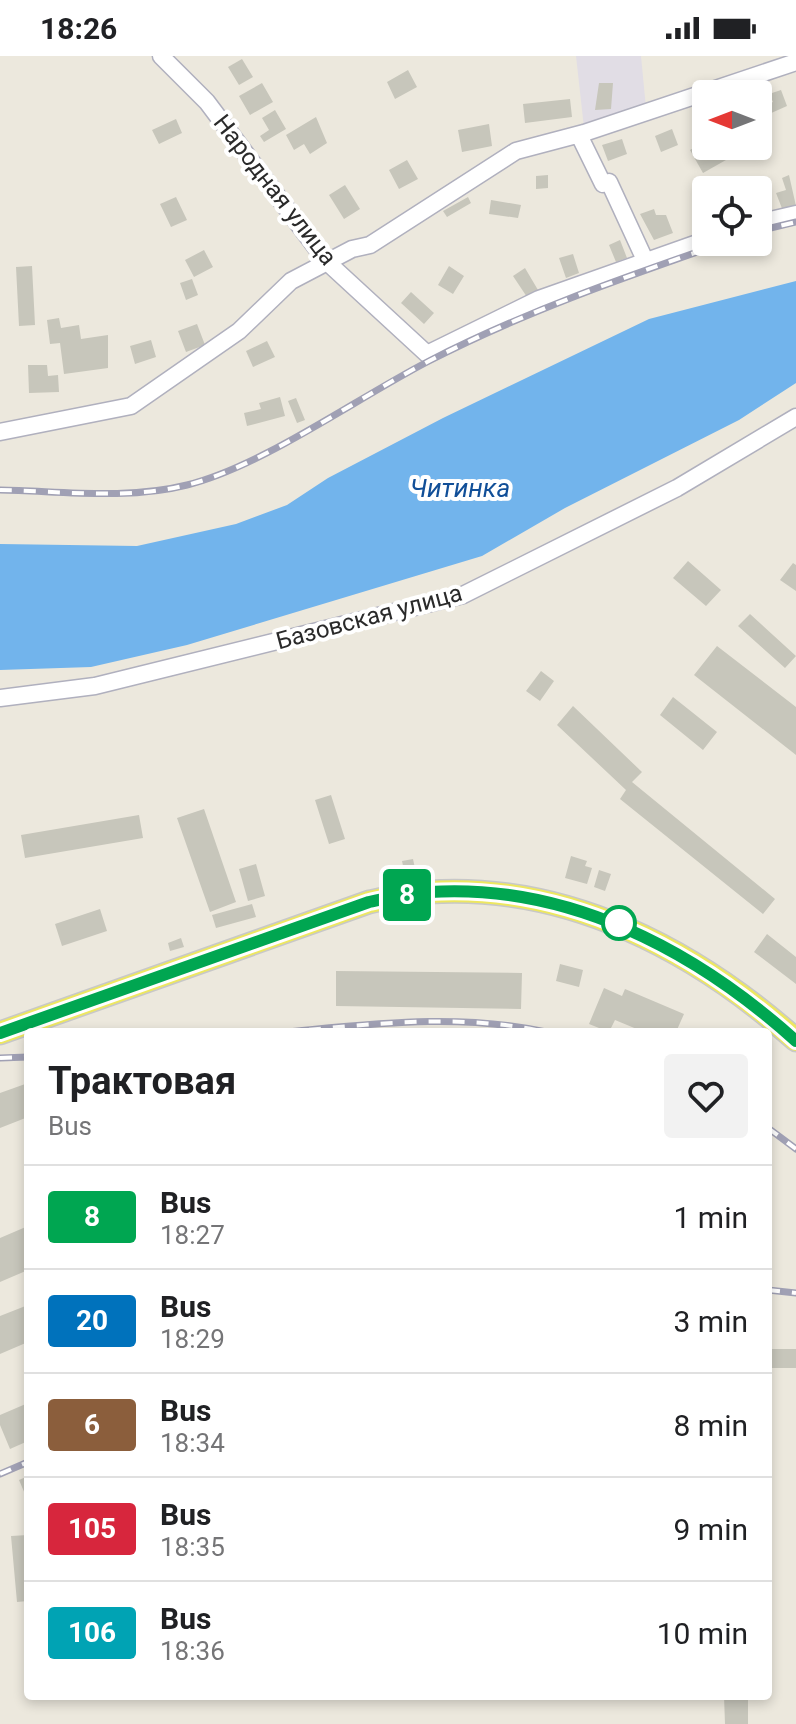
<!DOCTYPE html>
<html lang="en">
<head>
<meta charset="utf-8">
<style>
  body { margin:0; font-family:Roboto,sans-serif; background:#f2f2f2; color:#202124; height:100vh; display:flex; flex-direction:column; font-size:30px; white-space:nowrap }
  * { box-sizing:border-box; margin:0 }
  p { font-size:26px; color:#757577 }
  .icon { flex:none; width:44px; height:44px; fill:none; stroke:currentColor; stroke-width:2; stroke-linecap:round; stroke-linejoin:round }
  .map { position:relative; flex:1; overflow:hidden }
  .drawer { position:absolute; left:24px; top:972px; width:748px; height:672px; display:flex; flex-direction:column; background:#fff; border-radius:8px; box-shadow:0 4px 12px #0003 }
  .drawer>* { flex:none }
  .badge { padding:0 16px; border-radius:6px; font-size:28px; line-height:52px }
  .needle { width:52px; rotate:270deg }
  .buttons { position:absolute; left:692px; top:24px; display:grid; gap:16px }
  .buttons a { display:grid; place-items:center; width:80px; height:80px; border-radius:8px; background:#fff; box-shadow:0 4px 12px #0003; font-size:40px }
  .map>.badge { position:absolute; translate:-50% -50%; box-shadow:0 0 0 4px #fff }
  .round { display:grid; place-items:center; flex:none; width:84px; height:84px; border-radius:8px; background:#f2f2f2 }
  .overview { display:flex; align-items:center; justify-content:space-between; height:136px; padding:0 24px }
  h1 { font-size:38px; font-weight:700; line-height:60px }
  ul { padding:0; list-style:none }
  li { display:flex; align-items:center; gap:24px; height:104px; padding:0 24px; border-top:2px solid #e0e0e0 }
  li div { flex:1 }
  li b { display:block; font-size:30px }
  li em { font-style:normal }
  li .badge { min-width:88px; font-weight:700; text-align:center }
  .status { display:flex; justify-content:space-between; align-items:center; height:56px; padding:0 40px; background:#fff; direction:ltr }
  .status svg { height:22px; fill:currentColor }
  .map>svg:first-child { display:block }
  .industrial { fill:#e1dde5 }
  .water { fill:#72b4ec }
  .building { fill:#c7c6bb }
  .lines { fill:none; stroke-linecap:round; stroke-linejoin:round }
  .minor-casing { stroke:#b0b0be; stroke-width:19 }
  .major-casing { stroke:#c8c8c8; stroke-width:25 }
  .minor { stroke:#fff; stroke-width:16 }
  .major { stroke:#ede761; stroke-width:22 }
  .rail-casing { stroke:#a0a0b4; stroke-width:7 }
  .rail { stroke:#fff; stroke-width:4; stroke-dasharray:12; stroke-linecap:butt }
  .line-casing { stroke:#fff; stroke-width:18 }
  .line { stroke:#00a651; stroke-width:12 }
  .stop-dot { fill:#fff; stroke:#00a651; stroke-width:4 }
  .labels { text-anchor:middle; stroke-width:8; stroke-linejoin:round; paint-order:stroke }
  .street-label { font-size:24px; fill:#2a2a2a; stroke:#fff }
  .water-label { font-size:26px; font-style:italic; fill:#114f98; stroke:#fff }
</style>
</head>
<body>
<div class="status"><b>18:26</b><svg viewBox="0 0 49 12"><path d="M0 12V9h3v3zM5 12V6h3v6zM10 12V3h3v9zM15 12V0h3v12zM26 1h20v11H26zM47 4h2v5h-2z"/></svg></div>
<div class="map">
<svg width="796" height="1668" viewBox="0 0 796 1668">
  <rect width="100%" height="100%" fill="#ece8dd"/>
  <path class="industrial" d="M576 0H641L646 52 584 72Z"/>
  <path class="water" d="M796 225V327L739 364 565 452 482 500 187 589 91 611 0 614V488L137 490 236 468 287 449 328 422 443 362 649 263Z"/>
  <path class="building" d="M242 3 253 21 239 29 228 11Z
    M408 14 417 31 395 43 387 26Z
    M262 27 273 46 250 59 239 40Z
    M599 27H613L611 53 595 54Z
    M781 34 787 50 769 58 765 49 773 46 769 38Z
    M570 43 572 61 525 67 523 48Z
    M275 54 286 73 264 86 260 80 269 74 262 62Z
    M316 61 327 87 310 98 304 88 294 94 286 79Z
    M176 63 182 77 159 88 152 74Z
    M489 68 492 90 462 96 458 74Z
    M672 73 678 89 661 96 655 80Z
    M622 83 627 98 608 105 602 89Z
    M706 85V90H727L733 100 703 117 690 94Z
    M407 104 418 123 399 133 389 114Z
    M548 119V132L536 133V120Z
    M789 119 796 150 783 155 776 137 786 134 782 122Z
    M345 129 360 153 344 163 329 139Z
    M176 141 187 164 171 171 160 148Z
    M468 141 471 147 447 161 443 155Z
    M491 144 521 149 518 162 489 158Z
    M654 153 656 159H666L673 177 654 184 640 158Z
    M620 184 627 202 616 206 609 189Z
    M204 194 213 211 194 221 185 204Z
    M573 198 579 217 566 222 559 202Z
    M32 210 35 269 19 270 16 211Z
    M449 210 464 220 453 238 438 229Z
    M525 212 538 234 527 241 513 220Z
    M192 223 198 239 186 244 180 227Z
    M411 236 434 257 424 268 401 247Z
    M59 262 61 272 79 269 81 283 108 279V312L64 318 60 287 50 288 47 264Z
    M197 268 205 289 186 296 178 275Z
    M151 284 156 301 135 308 130 290Z
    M267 285 275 301 253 311 246 295Z
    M28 309H47L48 320 58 319 59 336 29 337Z
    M280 341 285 360 247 370 244 357 261 353 259 347Z
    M296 342 305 364 297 367 288 345Z
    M688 505 721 534 706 550 673 522Z
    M793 507 796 509V535L780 524Z
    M750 558 796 600 785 612 738 570Z
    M717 590 796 651V699L694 619Z
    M541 615 554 625 540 645 526 635Z
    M673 641 717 676 703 694 660 659Z
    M573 650 642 716 632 726 775 843 763 858 620 743 626 734 557 669Z
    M331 739 345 783 329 788 315 744Z
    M204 753 236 846 210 856 177 762Z
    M139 759 143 782 25 802 21 779Z
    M571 800 587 805 585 810 592 812 587 828 565 822Z
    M413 803 416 817 405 819 402 805Z
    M256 808 265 840 248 845 239 813Z
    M599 814 611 818 605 835 594 831Z
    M252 848 256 861 216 872 212 859Z
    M100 853 107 875 62 890 55 868Z
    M767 878 796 901V928L754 896Z
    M181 882 184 891 170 895 168 887Z
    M560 908 583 914 579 931 556 925Z
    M336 915 522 917 521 953 336 950Z
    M604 932 622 940 625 933 684 958 676 976H644L615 964 609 976 589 968Z
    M28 1027V1061L0 1072V1037Z
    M28 1170V1214L0 1226V1182Z
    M28 1249V1286L0 1298V1260Z
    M768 1293H796V1312H768Z
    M28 1347V1385L10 1393 0 1369V1359Z
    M28 1420V1445L19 1424Z
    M28 1479V1545L17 1546 11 1480Z
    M724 1640H748V1668H725Z"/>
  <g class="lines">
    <g class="minor-casing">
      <path id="minor" d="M161 0 207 46 326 205 427 298 539 243 706 184
        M579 79 603 128 609 126 645 204
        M758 167 796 158
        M0 376 131 350 239 275 291 225 352 193 370 189 516 95 584 77 796 6
        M0 642 95 630 463 539 677 432 796 361"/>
    </g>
    <g class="major-casing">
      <path id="major" d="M0 977 369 846C388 842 409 837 429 836 568 827 695 894 796 984"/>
    </g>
    <use href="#minor" class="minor"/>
    <use href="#major" class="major"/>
    <g class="rail-casing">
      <path id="rail" d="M758 175 796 166
        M0 434C60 435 128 444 187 429 263 410 357 342 429 305 524 256 625 221 726 186
        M285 976C373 968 459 957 546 976
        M0 1002 28 1001
        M768 1072 796 1093
        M768 1234 796 1237
        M0 1418 28 1406"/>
    </g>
    <use href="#rail" class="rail"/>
  </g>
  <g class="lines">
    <g class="line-casing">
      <path id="line" d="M0 977 369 846C388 842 409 837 429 836 568 827 695 894 796 985"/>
    </g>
    <use href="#line" class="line"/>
  </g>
  <circle class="stop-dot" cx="619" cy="867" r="16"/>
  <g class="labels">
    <g class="street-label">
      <text transform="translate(275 134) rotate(52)" y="8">Народная улица</text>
      <text transform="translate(369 561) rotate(-15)" y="8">Базовская улица</text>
    </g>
    <g class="water-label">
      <text x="460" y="441">Читинка</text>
    </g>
  </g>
</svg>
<div class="buttons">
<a><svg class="needle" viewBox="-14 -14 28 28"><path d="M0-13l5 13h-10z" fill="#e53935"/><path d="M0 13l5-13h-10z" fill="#757577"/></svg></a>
<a><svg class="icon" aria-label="locate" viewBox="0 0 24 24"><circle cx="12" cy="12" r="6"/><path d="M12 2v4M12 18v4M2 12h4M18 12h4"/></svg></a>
</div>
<b class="badge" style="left:407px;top:839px;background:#00a651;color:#fff">8</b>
<section class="drawer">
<div class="overview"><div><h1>Трактовая</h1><p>Bus</p></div><a class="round"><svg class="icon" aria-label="heart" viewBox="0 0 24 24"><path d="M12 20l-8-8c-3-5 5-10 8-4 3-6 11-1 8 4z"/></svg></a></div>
<ul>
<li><span class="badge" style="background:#00a651;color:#fff">8</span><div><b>Bus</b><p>18:27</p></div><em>1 min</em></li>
<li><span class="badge" style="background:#0072bc;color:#fff">20</span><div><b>Bus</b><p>18:29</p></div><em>3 min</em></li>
<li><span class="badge" style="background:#8b5e3c;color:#fff">6</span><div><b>Bus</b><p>18:34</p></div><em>8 min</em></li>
<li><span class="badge" style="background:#d7263d;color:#fff">105</span><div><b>Bus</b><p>18:35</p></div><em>9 min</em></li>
<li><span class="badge" style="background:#00a3b4;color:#fff">106</span><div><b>Bus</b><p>18:36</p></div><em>10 min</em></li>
</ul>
</section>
</div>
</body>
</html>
